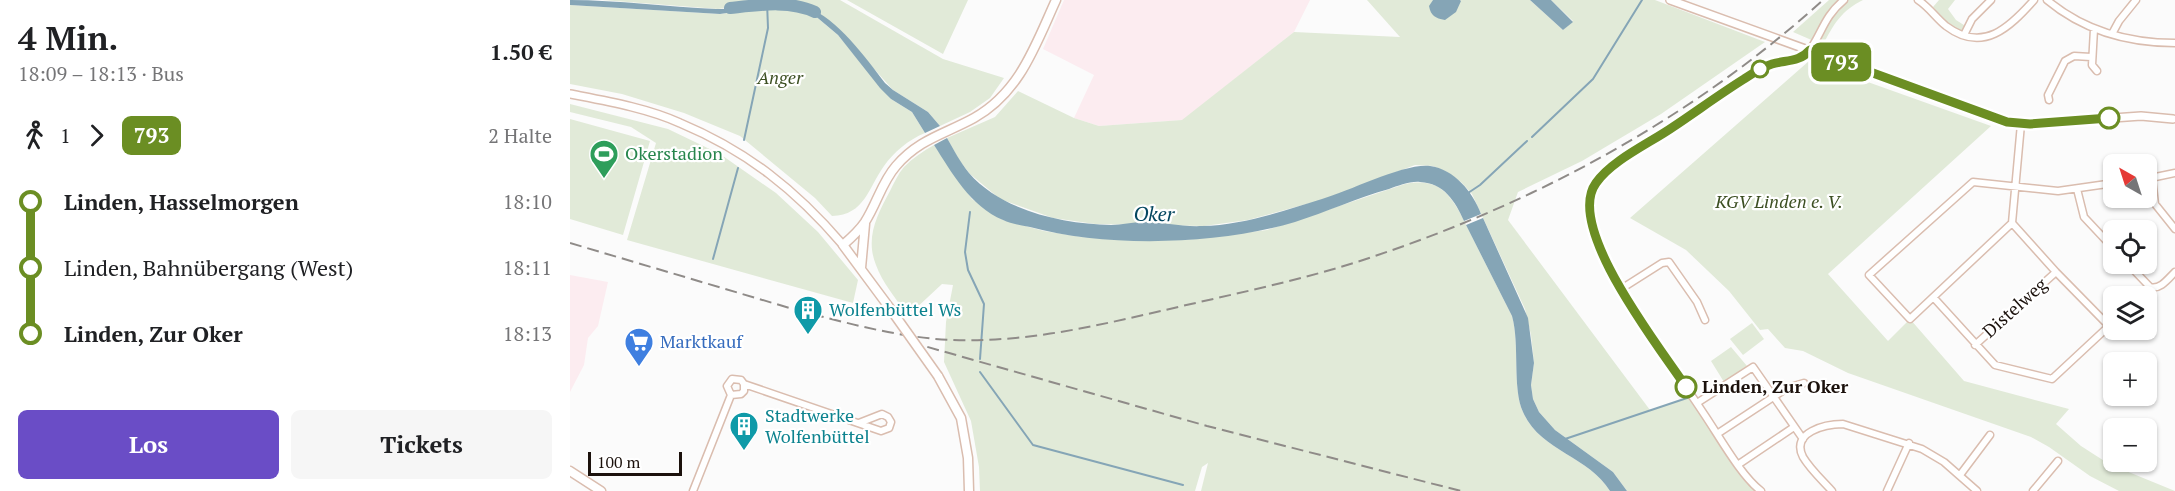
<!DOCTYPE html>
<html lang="de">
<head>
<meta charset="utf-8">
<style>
  body { margin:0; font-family:"PT Serif",serif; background:#f6f6f6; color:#202124; height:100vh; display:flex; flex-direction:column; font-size:22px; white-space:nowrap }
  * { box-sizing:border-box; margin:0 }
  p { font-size:20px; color:#757577 }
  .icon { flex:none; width:33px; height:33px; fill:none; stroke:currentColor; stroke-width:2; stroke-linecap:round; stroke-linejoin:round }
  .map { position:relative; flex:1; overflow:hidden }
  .sheet { display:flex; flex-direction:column; background:#fff; width:570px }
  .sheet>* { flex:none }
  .badge { padding:0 12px; border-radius:9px; font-size:21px; line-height:39px }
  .needle { width:39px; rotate:321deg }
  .fabs { position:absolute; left:1533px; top:154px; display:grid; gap:12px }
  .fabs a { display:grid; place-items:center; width:54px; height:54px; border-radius:9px; background:#fff; box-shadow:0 2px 4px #0004; font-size:30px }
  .scale { position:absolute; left:18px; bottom:15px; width:94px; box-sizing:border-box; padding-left:6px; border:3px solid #1b110c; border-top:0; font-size:16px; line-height:21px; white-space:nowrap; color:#1b110c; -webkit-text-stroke:4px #fff; paint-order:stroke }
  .map>.badge { position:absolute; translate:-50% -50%; box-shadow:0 0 0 3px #fff }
  .legs { display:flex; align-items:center; gap:9px; height:66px; padding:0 18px; font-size:20px }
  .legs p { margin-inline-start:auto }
  .head { display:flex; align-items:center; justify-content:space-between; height:102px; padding:0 18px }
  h1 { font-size:33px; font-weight:700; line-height:45px }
  .primary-button { display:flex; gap:12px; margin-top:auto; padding:12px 18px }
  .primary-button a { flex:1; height:69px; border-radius:9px; background:#6a4dc6; color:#fff; font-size:24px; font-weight:700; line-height:69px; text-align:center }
  .primary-button a+a { background:#f6f6f6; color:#202124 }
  ul { padding:0 18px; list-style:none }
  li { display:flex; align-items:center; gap:21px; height:66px; font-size:22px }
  li i { display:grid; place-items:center; width:9px; height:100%; margin:0 8px; background:currentColor }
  li i::after { content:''; width:15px; height:15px; margin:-8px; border:4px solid; border-radius:50%; background:#fff }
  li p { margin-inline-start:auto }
  li:first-child i { background:linear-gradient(#0000 50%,currentColor 0) }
  li:last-child i { background:linear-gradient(currentColor 50%,#0000 0) }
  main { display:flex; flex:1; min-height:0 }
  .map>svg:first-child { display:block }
  .industrial { fill:#fcecf0 }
  .green { fill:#e1ead8 }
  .water { fill:#85a5b6 }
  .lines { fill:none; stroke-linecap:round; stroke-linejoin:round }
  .stream { stroke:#85a5b6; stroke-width:2 }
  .river { stroke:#85a5b6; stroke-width:12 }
  .minor-casing { stroke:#dabdaf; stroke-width:9 }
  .tertiary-casing { stroke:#dabdaf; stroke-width:10 }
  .secondary-casing { stroke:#dabdaf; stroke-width:11 }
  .minor { stroke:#fff; stroke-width:6 }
  .tertiary { stroke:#fff; stroke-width:7 }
  .secondary { stroke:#fff; stroke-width:8 }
  .rail { stroke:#8f8b88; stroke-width:2; stroke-dasharray:12 6; stroke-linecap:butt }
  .secondary-bridge-casing { stroke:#dabdaf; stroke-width:11; stroke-linecap:butt }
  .secondary-bridge { stroke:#fff; stroke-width:8 }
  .line-1-casing { stroke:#fff; stroke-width:14 }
  .line-1 { stroke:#6b8e23; stroke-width:9 }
  .stop-1-dot { fill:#fff; stroke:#6b8e23; stroke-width:3 }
  .labels { text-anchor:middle; stroke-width:4.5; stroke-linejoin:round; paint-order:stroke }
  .park-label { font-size:18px; font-style:italic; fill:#3c4f22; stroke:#fff }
  .leisure-label { font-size:18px; fill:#27864d; stroke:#fff; text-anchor:start }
  .street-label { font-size:18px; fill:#1b110c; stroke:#fff }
  .culture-label { font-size:18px; fill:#0d838f; stroke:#fff; text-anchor:start }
  .shop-label { font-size:18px; fill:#366cbe; stroke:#fff; text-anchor:start }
  .stop-label { font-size:18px; font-weight:bold; fill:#1b110c; stroke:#fff; text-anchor:start }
  .water-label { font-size:20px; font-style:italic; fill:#054760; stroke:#fff }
</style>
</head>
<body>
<main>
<section class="sheet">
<div class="head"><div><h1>4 Min.</h1><p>18:09 – 18:13 · Bus</p></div><b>1.50 €</b></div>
<div class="legs"><svg class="icon" aria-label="walk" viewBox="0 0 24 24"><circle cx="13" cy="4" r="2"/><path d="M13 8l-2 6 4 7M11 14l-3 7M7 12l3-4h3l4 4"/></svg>1<svg class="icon" aria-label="forward" viewBox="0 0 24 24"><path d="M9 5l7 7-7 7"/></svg><b class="badge" style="background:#6b8e23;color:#fff">793</b><p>2 Halte</p></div>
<ul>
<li><i style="color:#6b8e23"></i><b>Linden, Hasselmorgen</b><p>18:10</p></li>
<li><i style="color:#6b8e23"></i><span>Linden, Bahnübergang (West)</span><p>18:11</p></li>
<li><i style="color:#6b8e23"></i><b>Linden, Zur Oker</b><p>18:13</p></li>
</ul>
<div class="primary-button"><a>Los</a><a>Tickets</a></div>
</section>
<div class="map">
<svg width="1605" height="491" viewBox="0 0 1605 491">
  <rect width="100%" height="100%" fill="#fbfbfb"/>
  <path class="industrial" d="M494 0H740L724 32 613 120 529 126 504 118 524 75 473 49Z
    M0 275 38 282 28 326 18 338 14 365 0 392Z"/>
  <path class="green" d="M32 0H270L373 59 434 78 420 98 400 112 370 126 358 112 323 90 271 32 246 11 200 2 148 9Z
    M277 0H398L373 54Z
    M797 0H863L860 6 891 1 890 0H960L993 30 1003 21 981 0H1085L1195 42 1091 114 1012 161 948 192 938 220 1080 410 1120 397 1187 491H1057L1043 472 985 430 969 412 963 399 961 385 964 363 961 335 955 309 902 194 891 182 877 172 863 166 845 165 755 199 678 220 634 226 525 224 483 218 430 199 400 174 389 160 377 138 425 117 448 91 504 118 529 126 612 120 724 32 830 37Z
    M1259 0H1293C1272 10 1263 25 1253 45L1223 32Z
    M1369 0H1385L1378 9 1386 20 1397 27 1394 35 1374 20 1363 7Z
    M0 5 150 14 198 7 231 8 243 14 268 35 321 99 342 112 355 133C338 140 324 152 314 166 298 188 295 215 262 216L245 198 170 136 114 113 52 94 0 84Z
    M1239 61 1421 126 1258 274 1318 341 1340 319 1394 381 1499 409 1486 424 1511 446 1539 464 1605 491H1549L1520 476 1479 447 1461 437 1278 373 1233 351 1215 348 1198 329 1190 330 1159 291 1116 250 1060 218Z
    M0 104 98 129 150 154 206 193 248 232 288 280 283 303 57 240 86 143 61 127 0 112Z
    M0 119 80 141 53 235 0 219Z
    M364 145 402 199 433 220 474 231 512 237 553 240H615L697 230 835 184C863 179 875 187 889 211L942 316C950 344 942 388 953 412 970 451 1019 456 1040 491H631L638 463 632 467 625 491H410L409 467 401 421 374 362 376 322 383 285 372 284 343 311 335 312C325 297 312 282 306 265 295 238 307 215 320 191 324 183 328 174 334 167 343 158 353 151 364 145Z
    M1182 323 1194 339 1173 355 1160 339Z
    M1161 347 1177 366 1154 382 1141 361Z"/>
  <path class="water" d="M0 0C49 0 97 7 146 9 176 10 208 0 237 7 268 19 295 57 315 83L323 90 358 112 370 126 355 133 342 112 321 99 310 88 268 35 243 14 231 8 198 7 150 14 0 5Z
    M863 0H890L891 1 886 12 875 20C865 18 861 16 859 6Z
    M960 0H981L1003 22 993 30Z
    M377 138C384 150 390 162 399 173 432 211 493 224 541 225 552 225 562 222 573 222 592 222 612 227 632 226 673 225 713 211 752 199 780 191 834 163 860 166 884 169 903 192 911 214L894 221C885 201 874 183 850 182 840 181 828 186 819 189 787 198 756 212 725 222 648 245 537 248 460 227 451 225 441 224 433 220 400 206 382 173 364 145Z
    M913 218 958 318 964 363 961 385 963 399 969 412 985 430 1043 472 1057 491H1040C1019 456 970 451 953 412 942 388 950 344 942 316L896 225Z"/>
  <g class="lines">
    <path class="stream" d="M962 137 1023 79 1072 0
      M174 140 198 28 197 2
      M898 193 910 185 957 141
      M400 212 395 252 398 270 414 304 410 359
      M143 259 168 168
      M410 372 463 445 613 485
      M995 439 1120 397"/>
    <path class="river" d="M160 8C188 5 220 0 245 12"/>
    <g class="minor-casing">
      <path id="minor" d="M1348 0C1359 7 1366 18 1376 26 1413 54 1440 27 1464 0
        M1477 0C1513 30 1558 43 1605 43
        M1524 29 1522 65 1527 71
        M1542 34 1549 21 1566 0
        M1394 35 1402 19 1421 0
        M1479 100 1478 95 1495 61 1504 56 1521 57
        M1582 178 1585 204 1605 229
        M1576 179 1605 173
        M1507 189 1514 217 1544 249
        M1442 223 1340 319 1299 275 1403 182 1488 191 1544 183
        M1558 264 1580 287C1590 290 1598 279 1605 272
        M1051 289 1092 263 1099 262 1127 302 1135 320
        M1364 298 1425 365 1482 379 1539 326 1486 272 1442 223 1451 124
        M1405 345 1486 272
        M161 395 157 386 162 379 171 380 174 384
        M1127 403 1183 367 1233 439
        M1147 434 1217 388 1234 383
        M1169 464 1224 427
        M1390 475 1420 435
        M123 491 161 395 171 394 174 391V384L311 431 319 428 321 422 318 417 312 414 289 423
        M1191 491C1171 476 1149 436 1134 414 1103 367 1069 321 1041 273 1032 257 1025 240 1022 222 1017 197 1022 186 1039 169L1182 74 1202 64 1236 55C1252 36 1252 18 1274 0
        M1262 491C1253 481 1240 469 1233 457 1220 432 1256 424 1273 424L1352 449 1374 462 1407 491
        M1317 491 1339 443
        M1463 491 1488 461"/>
    </g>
    <g class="tertiary-casing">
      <path id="tertiary" d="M1100 0 1437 122 1460 124 1571 116 1603 119
        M0 94C36 101 77 108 110 123 177 151 226 190 273 245"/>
    </g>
    <g class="secondary-casing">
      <path id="secondary" d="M291 268 295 224
        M319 307 273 245C281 238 289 231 295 222 307 203 312 182 326 166 349 139 375 134 404 118 450 92 465 46 486 0
        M368 376 391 418 398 458 399 491
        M0 471 31 491"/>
    </g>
    <use href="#minor" class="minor"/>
    <use href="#tertiary" class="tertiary"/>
    <use href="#secondary" class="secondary"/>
    <path class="rail" d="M0 243 250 317
      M242 314C288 326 335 338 382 340 464 343 542 322 621 304 682 290 743 277 802 257 967 202 1124 117 1253 0
      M340 342 637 426 891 491"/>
    <g class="secondary-bridge-casing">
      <path id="secondary-bridge" d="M319 307 368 376"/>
    </g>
    <use href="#secondary-bridge" class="secondary-bridge"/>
  </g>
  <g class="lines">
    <g class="line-1-casing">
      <path id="line-1" d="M1116 387C1091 349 994 227 1026 183 1042 160 1080 143 1103 127 1127 111 1150 94 1174 79 1183 73 1192 67 1202 64 1216 60 1230 62 1240 50L1437 122 1460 124 1539 118"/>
    </g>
    <use href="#line-1" class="line-1"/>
  </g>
  <defs>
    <g id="stadium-pin" transform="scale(1.5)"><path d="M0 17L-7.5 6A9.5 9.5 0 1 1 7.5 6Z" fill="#2e9e5b" stroke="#fff"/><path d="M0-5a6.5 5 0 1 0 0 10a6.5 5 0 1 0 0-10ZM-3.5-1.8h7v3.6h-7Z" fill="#fff"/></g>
    <g id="building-pin" transform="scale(1.5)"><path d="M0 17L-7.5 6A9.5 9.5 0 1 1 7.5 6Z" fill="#0f9aa8" stroke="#fff"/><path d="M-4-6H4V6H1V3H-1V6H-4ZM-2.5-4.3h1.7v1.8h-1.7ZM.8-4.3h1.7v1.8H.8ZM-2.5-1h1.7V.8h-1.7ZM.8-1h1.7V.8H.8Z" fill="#fff"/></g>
    <g id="supermarket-pin" transform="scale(1.5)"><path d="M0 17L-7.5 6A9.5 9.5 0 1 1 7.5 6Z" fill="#3f7fe0" stroke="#fff"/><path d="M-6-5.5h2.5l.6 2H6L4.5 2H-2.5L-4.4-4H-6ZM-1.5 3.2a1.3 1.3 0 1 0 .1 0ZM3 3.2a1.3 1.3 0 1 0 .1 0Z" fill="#fff"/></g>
  </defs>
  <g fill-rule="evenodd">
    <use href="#stadium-pin" x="34" y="154"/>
    <use href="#building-pin" x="238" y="310"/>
    <use href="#supermarket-pin" x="69" y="342"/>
    <use href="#building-pin" x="174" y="426"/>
  </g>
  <g class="stop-1-dot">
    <circle cx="1190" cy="69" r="8"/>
    <circle cx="1539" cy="118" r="10"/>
    <circle cx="1116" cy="387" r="10"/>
  </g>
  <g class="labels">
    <g class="park-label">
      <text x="210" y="84">Anger</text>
      <text x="1209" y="208">KGV Linden e. V.</text>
    </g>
    <g class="leisure-label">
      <text x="55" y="160">Okerstadion</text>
    </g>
    <g class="street-label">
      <text transform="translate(1445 308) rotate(-42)" y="6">Distelweg</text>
    </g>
    <g class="culture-label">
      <text x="259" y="316">Wolfenbüttel Ws</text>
      <text x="195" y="422">Stadtwerke<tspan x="195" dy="21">Wolfenbüttel</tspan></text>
    </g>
    <g class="shop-label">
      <text x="90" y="348">Marktkauf</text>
    </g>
    <g class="stop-label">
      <text x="1132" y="393">Linden, Zur Oker</text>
    </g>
    <g class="water-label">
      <text transform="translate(584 214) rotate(1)" y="7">Oker</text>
    </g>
  </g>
</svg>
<div class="fabs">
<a><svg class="needle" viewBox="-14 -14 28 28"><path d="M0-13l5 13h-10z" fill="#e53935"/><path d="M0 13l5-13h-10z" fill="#757577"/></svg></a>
<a><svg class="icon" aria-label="locate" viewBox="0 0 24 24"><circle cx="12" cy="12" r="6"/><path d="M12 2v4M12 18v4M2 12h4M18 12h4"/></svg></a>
<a><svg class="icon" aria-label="layers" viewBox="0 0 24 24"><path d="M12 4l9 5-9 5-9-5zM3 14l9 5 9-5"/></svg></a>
<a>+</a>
<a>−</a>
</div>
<div class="scale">100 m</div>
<b class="badge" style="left:1271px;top:62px;background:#6b8e23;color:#fff">793</b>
</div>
</main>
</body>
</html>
